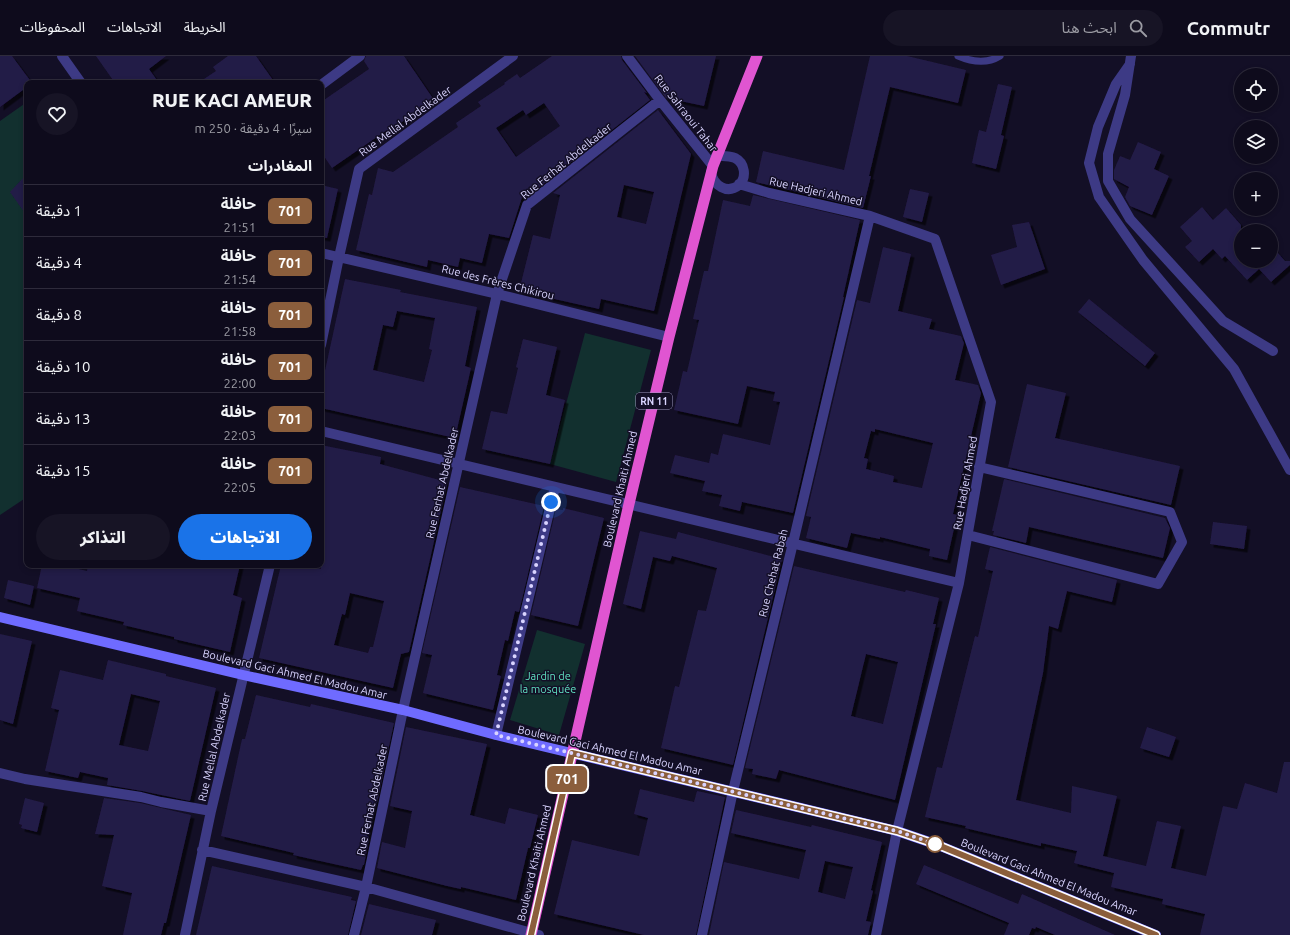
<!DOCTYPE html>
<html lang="ar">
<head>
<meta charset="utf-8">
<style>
  body { margin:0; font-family:Ubuntu,"Noto Sans Arabic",sans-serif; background:#171425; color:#f1f3f6; direction:rtl; height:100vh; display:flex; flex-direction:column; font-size:15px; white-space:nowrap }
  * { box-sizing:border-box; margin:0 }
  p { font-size:13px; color:#9b9ba3 }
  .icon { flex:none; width:22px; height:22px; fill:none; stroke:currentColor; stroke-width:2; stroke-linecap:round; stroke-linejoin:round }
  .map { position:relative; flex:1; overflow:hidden; direction:ltr }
  .details { position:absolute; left:24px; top:24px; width:300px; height:488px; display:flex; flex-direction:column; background:#0e0b1c; border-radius:8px; box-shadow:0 2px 6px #0003,0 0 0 1px #2e2b3b; direction:rtl }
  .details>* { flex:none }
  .badge { padding:0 8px; border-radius:6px; font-size:14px; line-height:26px }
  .fabs { position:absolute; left:1234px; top:12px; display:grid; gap:8px }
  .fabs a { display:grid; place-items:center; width:44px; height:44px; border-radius:50%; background:#0e0b1c; box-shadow:0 2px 6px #0003,0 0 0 1px #2e2b3b; font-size:20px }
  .you { position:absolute; width:20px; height:20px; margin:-10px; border:3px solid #fff; border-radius:50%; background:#1a73e8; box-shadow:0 0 0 6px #1a73e833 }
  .map>.badge { position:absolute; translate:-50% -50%; box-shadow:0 0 0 2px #fff }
  h2 { padding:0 12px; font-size:15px; line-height:36px }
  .round { display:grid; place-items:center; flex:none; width:42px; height:42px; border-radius:21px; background:#171425 }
  .headline { display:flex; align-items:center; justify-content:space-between; height:68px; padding:0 12px }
  h1 { font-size:19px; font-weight:800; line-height:30px }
  .cta { display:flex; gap:8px; margin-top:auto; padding:8px 12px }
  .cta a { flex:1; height:46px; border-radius:24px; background:#1a73e8; color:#fff; font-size:16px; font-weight:800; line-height:46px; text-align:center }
  .cta a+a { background:#171425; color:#f1f3f6 }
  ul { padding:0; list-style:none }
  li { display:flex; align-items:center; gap:12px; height:52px; padding:0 12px; border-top:1px solid #2e2b3b }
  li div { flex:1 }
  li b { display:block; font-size:15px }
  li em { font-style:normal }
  li .badge { min-width:44px; font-weight:700; text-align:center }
  header { display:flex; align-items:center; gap:24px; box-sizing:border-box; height:56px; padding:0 20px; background:#0e0b1c; border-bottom:1px solid #2e2b3b }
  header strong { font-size:19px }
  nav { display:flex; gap:22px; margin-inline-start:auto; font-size:14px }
  .search { width:280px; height:36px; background:#171425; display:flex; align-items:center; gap:10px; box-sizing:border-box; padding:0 14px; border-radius:22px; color:#9b9ba3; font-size:15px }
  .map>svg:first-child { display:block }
  .green { fill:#12302f }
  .building { fill:#241b47; fill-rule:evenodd; filter:url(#shadow) }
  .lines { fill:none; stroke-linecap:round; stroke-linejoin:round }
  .service { stroke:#3d3a85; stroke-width:7 }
  .minor { stroke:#3d3a85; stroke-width:10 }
  .secondary { stroke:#6f6bff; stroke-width:10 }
  .trunk { stroke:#e055d1; stroke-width:11 }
  .line-casing { stroke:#fff; stroke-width:9 }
  .line { stroke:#8b5e3c; stroke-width:6 }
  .walk { stroke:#d9d4ff; stroke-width:4; stroke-dasharray:0 7.2 }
  .stop-dot { fill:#fff; stroke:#8b5e3c; stroke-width:2 }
  .labels { text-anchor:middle; stroke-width:3; stroke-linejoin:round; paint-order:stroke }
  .shield { fill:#130f26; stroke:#9e99be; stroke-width:1 }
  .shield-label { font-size:10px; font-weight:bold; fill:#d9d4ff }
  .street-label { font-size:11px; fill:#d9d4ff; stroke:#130f26 }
  .park-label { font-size:11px; fill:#5fe0c0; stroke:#130f26 }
</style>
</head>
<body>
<header>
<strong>Commutr</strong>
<div class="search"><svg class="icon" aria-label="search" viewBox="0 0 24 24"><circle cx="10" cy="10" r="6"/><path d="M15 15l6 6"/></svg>ابحث هنا</div>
<nav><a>الخريطة</a><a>الاتجاهات</a><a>المحفوظات</a></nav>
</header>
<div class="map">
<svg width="1290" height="879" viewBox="0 0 1290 879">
  <defs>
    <filter id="shadow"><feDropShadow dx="3.5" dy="3.5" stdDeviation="0" flood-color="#0009"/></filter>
  </defs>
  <rect width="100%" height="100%" fill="#130f26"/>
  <path class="green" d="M27 46V441L0 459V65Z
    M585 277 651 294 616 426 550 408Z
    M537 574 585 588 559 679 510 664Z"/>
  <path class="building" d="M0 0H12L32 27H27V31L0 51Z
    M96 0H166L149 13 159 27H115Z
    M228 0H256L275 27H198L216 15 213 11Z
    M366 0H404L434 44 386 77 387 74 332 112 321 96V46L369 13 364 5Z
    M552 0H621L622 4 647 37 644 36 650 44 537 133 533 131 523 138 509 182 489 178 482 207 460 202 458 211 428 204 427 211 356 194 369 138 372 139 378 112 393 116 458 71 456 67 481 50 478 46 505 28 504 27 517 18 520 22ZM544 47 560 70 516 101 496 72 523 54 526 59Z
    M635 0H716L704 50 666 42Z
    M870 0H907L966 14 958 47 890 31 869 120H871L863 152 756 126 763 95 844 114Z
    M998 28 1012 31 1001 79 1004 80 996 113 972 107 979 74 986 76Z
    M658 54 691 98 654 255 601 243 599 253 519 235 533 179 550 183 560 139 553 137ZM624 129 654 136 646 168 617 161Z
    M1138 86 1161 96 1154 113 1169 120 1152 159 1130 150 1125 141 1129 131 1114 123V114L1120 100 1130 104Z
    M27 118V160L10 136Z
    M321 129 338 133 327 182 321 181Z
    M910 133 929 137 922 166 903 161Z
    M753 139 860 164 843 241H844L793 457 742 446 740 455 719 450 722 439 702 435 705 425 670 417 675 399 709 407 711 397 718 399 723 378 770 389 780 346 773 345 775 336 747 330 738 368 674 354 683 315 687 316 699 264 693 263 704 215H708L723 144 750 150Z
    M1202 151 1213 164 1226 152 1241 169V205H1271V189L1285 205H1290V209L1271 226 1259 213 1247 224 1225 200 1222 203 1213 193 1199 206 1185 191 1192 185 1180 171Z
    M1029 166 1045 213 1001 229 991 199 1017 191 1012 169Z
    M883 191 911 198 898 255 932 263 929 273 961 280 964 287 955 324 978 329 981 337 953 458 957 459 947 504 929 500 930 493 880 481V483L851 477 847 492 806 482 811 461 806 460 857 244 870 247ZM875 373 933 387 922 432 893 426 894 420 866 413 868 403 864 402 871 375 875 376Z
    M345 223 401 234 400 236 477 251 465 310 471 312 455 382 321 352V333ZM397 255 435 262 429 293 432 294 424 326 373 314 383 269 393 271Z
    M1089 243 1155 297 1145 310 1078 256Z
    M523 283 557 291 546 339 565 344 550 408 482 393 491 355 507 358 518 312 516 311Z
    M1027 328 1066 337 1055 382 1180 410 1171 449 1008 411Z
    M321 389 381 401 380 408 447 426 446 427 447 428 409 596 401 598 393 632 259 602 281 509H303L321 513ZM350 537 384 545 373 591H370L368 597 334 589 342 558 345 559Z
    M1004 423 1165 462 1170 472 1163 502 1029 471 1026 487 993 479 994 475H992Z
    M460 431 544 450 519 556 515 555 508 585 505 584 497 619 501 620 493 654 423 637 432 599 422 597Z
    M563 452 604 462 578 570 531 559 556 453 563 454Z
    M1213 466 1247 470 1244 493 1210 488Z
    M640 475 676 483 678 476 782 503 733 709 661 692 675 630 679 631 698 554 706 555 717 512 672 500 670 505 653 501 641 553 623 548Z
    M990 491 1117 524 1112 546 1067 535 1058 573 1049 570 1043 617 1016 744 1071 757 1072 730 1117 740 1103 800 1146 810 1157 765 1181 770 1171 812 1206 820 1223 750 1237 753 1245 727 1277 737 1284 706H1290V879H1200L1205 858 1162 848 1163 843 1111 831 1114 817 1074 807 1077 795 1041 787V790L965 772 966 770 925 761 937 711 942 712 975 580 978 581 993 515 985 513Z
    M42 509H61L87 515 88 509H240L233 539 242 542 230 596 174 583V581L123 569 124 566 77 555 80 542 37 532Z
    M794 510 905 536 906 534 939 542 933 568H936L895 744 779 714 776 723 752 718 753 713 745 712ZM866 598 898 606 883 668 851 660Z
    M8 524 34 530 30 549 4 542Z
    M0 578 32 585 13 668 0 664Z
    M108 604 166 618V620L216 632 190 745 142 735 107 729 108 722 80 716 78 722 45 715 59 654 51 652 60 614 103 624ZM131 638 160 645 148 695 119 689Z
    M256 639 310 651 311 648 394 667 377 747H375L367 780 369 781V783L364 809H363L361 814 293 799 294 797 221 780 242 683H245Z
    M406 671 487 688 470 759 505 768 509 752 538 759 530 792H528L516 844 461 831V833L447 830 377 812 382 786 405 792 412 755 390 750Z
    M1147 671 1176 681 1169 701 1140 692Z
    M640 733 694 746 697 735 725 741 696 879H644L554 858 572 784 639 800 648 762 634 758Z
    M25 742 44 747 37 776 21 772 22 769 19 768Z
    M104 742 140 747 191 759 166 867H164L161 879H123L132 837 102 830 114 779 95 778Z
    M736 754 811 771 812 769 882 786 871 834 873 835 866 865 871 866 868 879H709L724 806 799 823 806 794 731 777ZM825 805 853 811 845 843 818 836Z
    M924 809 1018 848 1022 838 1115 879H1055L1036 871 1035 873 1032 872 1029 879H1004L1009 867 916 828Z
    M212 810 352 841 351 844 356 845 348 879H196Z
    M369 848 436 864 432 879H361Z"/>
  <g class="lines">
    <path class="service" d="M958 0C972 6 987 8 1000 0"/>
    <path class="minor" d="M62 0 81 27
      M627 0 660 44 713 110
      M1131 0 1125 39 1108 98V125L1130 163 1223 265 1273 295
      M1130 8 1116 28 1098 71 1089 107 1099 141 1143 204 1234 313 1290 414
      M321 29 360 0
      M711 116C713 129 727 139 739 129 747 121 745 107 735 102 729 99 722 100 716 100
      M739 128 769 137 870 160 935 183 991 346 959 527 897 775 876 879
      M321 197 497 238 669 281
      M321 289 339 201 359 113 513 0
      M321 375 959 527
      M968 479 1158 528 1182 486 1170 456 979 411
      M496 679 555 431
      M0 717 25 723 141 741 161 746 211 755
      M202 794 366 831 539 879
      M185 879 211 755 270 509
      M354 879 366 831 403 654 497 238 527 149 660 44
      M702 879 733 735 793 487 870 160"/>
    <path class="secondary" d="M0 561 243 619 403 654 496 679 897 775 938 789 1156 879"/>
    <path class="trunk" d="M531 879 629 448 669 281 713 110 757 0"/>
  </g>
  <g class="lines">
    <g class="line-casing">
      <path id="line" d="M531 879 572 697 897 775 938 789 1156 879"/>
    </g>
    <use href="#line" class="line"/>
    <path class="walk" d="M551 446 496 679 897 775 938 789 935 788"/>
  </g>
  <circle class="stop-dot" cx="935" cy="788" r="8"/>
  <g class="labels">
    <rect class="shield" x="636" y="337" width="36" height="16" rx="3"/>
    <g class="shield-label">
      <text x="654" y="349">RN 11</text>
    </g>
    <g class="street-label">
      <text transform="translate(686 57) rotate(52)" y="4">Rue Sahraoui Tahar</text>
      <text transform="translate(405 65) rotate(-36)" y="4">Rue Mellal Abdelkader</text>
      <text transform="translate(566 105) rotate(-39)" y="4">Rue Ferhat Abdelkader</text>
      <text transform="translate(816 135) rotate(13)" y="4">Rue Hadjeri Ahmed</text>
      <text transform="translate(498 226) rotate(14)" y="4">Rue des Frères Chikirou</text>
      <text transform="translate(442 427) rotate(-77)" y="4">Rue Ferhat Abdelkader</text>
      <text transform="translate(965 427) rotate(-80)" y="4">Rue Hadjeri Ahmed</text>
      <text transform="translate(620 433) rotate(-77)" y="4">Boulevard Khaiti Ahmed</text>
      <text transform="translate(773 517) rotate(-76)" y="4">Rue Chehat Rabah</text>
      <text transform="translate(295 618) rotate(13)" y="4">Boulevard Gaci Ahmed El Madou Amar</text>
      <text transform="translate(214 691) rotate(-77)" y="4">Rue Mellal Abdelkader</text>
      <text transform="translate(610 694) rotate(13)" y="4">Boulevard Gaci Ahmed El Madou Amar</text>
      <text transform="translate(372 744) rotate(-78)" y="4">Rue Ferhat Abdelkader</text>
      <text transform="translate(534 807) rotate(-77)" y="4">Boulevard Khaiti Ahmed</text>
      <text transform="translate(1049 821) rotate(22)" y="4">Boulevard Gaci Ahmed El Madou Amar</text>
    </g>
    <g class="park-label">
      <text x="548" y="624">Jardin de<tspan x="548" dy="13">la mosquée</tspan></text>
    </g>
  </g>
</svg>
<div class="fabs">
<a><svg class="icon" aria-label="locate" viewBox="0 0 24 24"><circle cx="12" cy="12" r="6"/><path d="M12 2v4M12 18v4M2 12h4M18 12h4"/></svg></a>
<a><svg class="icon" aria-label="layers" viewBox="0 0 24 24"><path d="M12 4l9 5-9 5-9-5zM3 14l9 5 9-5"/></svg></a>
<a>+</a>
<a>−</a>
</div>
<div class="you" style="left:551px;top:446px"></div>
<b class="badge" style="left:567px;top:723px;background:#8b5e3c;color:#fff">701</b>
<section class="details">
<div class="headline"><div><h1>RUE KACI AMEUR</h1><p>سيرًا · 4 دقيقة · 250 m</p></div><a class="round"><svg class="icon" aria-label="heart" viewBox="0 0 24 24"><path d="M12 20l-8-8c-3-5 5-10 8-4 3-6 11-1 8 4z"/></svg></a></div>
<h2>المغادرات</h2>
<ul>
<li><span class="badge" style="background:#8b5e3c;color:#fff">701</span><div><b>حافلة</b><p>21:51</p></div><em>1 دقيقة</em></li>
<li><span class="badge" style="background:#8b5e3c;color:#fff">701</span><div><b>حافلة</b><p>21:54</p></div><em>4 دقيقة</em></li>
<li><span class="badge" style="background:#8b5e3c;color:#fff">701</span><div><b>حافلة</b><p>21:58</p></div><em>8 دقيقة</em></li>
<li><span class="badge" style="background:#8b5e3c;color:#fff">701</span><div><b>حافلة</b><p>22:00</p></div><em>10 دقيقة</em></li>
<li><span class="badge" style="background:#8b5e3c;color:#fff">701</span><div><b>حافلة</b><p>22:03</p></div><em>13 دقيقة</em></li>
<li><span class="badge" style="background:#8b5e3c;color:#fff">701</span><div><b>حافلة</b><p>22:05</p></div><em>15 دقيقة</em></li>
</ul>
<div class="cta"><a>الاتجاهات</a><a>التذاكر</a></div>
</section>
</div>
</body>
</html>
